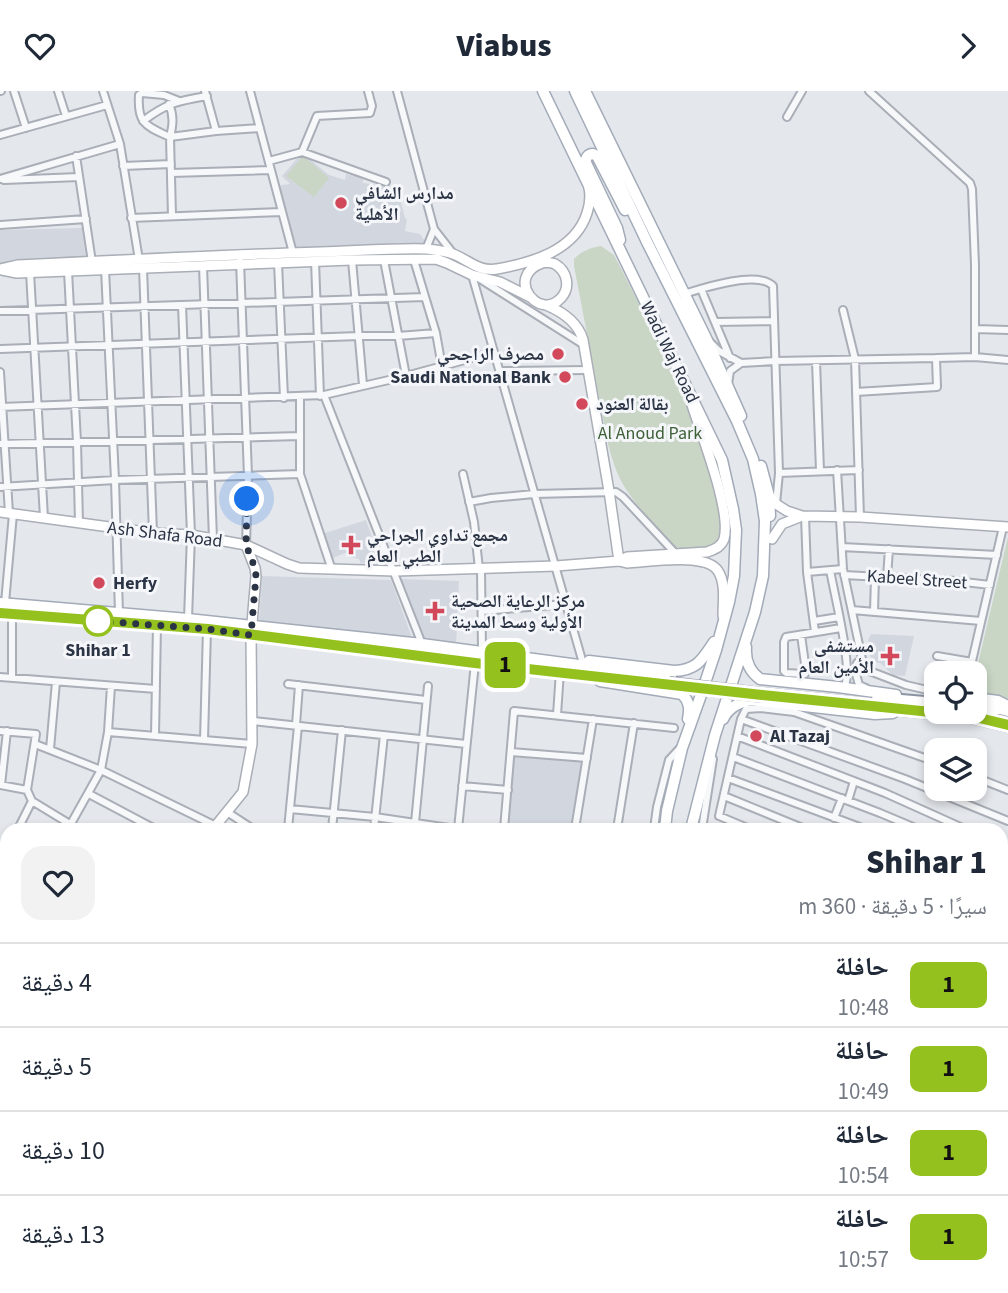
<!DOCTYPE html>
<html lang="ar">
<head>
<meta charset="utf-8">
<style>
  body { margin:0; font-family:"Source Sans 3","Noto Naskh Arabic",sans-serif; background:#f2f2f3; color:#1f2937; direction:rtl; height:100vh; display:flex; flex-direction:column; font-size:26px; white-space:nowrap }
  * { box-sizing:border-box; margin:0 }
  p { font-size:23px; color:#747a83 }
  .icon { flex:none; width:38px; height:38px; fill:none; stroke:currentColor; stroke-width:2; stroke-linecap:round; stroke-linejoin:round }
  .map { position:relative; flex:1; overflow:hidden; direction:ltr }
  .details { position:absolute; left:0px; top:732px; width:1008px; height:471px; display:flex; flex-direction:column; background:#fff; border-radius:21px 21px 0 0; box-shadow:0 4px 10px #0003; direction:rtl }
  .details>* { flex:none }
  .badge { padding:0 14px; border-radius:10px; font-size:24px; line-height:46px }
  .fabs { position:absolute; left:924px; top:570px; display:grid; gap:14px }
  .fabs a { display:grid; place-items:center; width:63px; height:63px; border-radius:14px; background:#fff; box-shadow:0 4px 10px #0003; font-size:35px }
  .you { position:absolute; width:35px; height:35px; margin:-18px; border:5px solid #fff; border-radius:50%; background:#1a73e8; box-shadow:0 0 0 10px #1a73e833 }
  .map>.badge { position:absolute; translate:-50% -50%; box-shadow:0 0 0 4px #fff }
  .round { display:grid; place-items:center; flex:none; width:74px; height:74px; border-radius:21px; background:#f2f2f3 }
  .head { display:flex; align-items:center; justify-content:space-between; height:119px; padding:0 21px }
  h1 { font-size:33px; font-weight:800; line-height:52px }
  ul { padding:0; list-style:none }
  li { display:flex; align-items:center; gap:21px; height:84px; padding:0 21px; border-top:2px solid #e0e1e3 }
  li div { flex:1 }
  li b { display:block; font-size:26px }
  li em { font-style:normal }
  li .badge { min-width:77px; font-weight:700; text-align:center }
  header { display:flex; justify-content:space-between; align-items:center; height:91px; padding:0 21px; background:#fff; font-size:32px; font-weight:800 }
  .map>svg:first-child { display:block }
  .built { fill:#d2d6de }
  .green { fill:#c9d6c5 }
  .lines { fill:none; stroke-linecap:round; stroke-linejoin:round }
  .street-casing { stroke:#a9aeb7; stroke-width:10 }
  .secondary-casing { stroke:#a9aeb7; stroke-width:12 }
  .primary-casing { stroke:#a3abb8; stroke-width:13 }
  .highway-casing { stroke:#8b94a3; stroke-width:16 }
  .street { stroke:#f7f8fa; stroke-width:6 }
  .secondary { stroke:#fff; stroke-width:9 }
  .primary { stroke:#fff; stroke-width:10 }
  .highway { stroke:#fff; stroke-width:12 }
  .highway-bridge-casing { stroke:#8b94a3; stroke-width:16; stroke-linecap:butt }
  .highway-bridge { stroke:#fff; stroke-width:12 }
  .line-casing { stroke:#fff; stroke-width:16 }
  .line { stroke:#95c11e; stroke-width:10 }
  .walk { stroke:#2b3445; stroke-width:7; stroke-dasharray:0 12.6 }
  .poi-dot { fill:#d1495b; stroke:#f4f6f9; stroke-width:2.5 }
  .stop-dot { fill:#fff; stroke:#95c11e; stroke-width:3.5 }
  .labels { text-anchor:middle; stroke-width:6; stroke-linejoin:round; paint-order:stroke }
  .poi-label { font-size:18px; font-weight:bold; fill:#2b3445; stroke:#f4f6f9; text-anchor:start }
  .street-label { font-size:18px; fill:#2b3445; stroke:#f4f6f9 }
  .park-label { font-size:18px; fill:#3f6138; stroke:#f4f6f9 }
  .stop-label { font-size:18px; font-weight:bold; fill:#2b3445; stroke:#f4f6f9 }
</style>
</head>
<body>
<header><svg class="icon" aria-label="forward" viewBox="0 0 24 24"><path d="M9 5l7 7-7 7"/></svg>Viabus<svg class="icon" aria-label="heart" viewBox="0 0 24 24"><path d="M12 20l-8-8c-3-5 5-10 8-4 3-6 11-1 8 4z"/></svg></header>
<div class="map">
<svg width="1008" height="1202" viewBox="0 0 1008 1202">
  <rect width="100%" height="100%" fill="#e4e7ec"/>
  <path class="built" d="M302 62 329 84 345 89 346 83 363 87V92L397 97 405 127 407 129 405 140 420 143 424 149 423 155 295 159 276 95 290 93 282 85Z
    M82 137 86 168 0 173V139Z
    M366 429 381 471 372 475 370 472 366 474 364 472 361 473 359 468 351 466 345 462 333 467 322 443Z
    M262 485 391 489 412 547 259 531Z
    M400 488 459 490 456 555 423 549Z
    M871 543 914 545 905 585 893 584 880 572 873 571 870 564V556L868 549Z
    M517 663 582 669 572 738H507L513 666Z
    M1001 951 1008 955V1003L1001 999Z"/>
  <path class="green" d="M303 65 329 87 314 106 286 85Z
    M601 155 614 164 681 295 718 409 722 446C712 458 690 462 676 456 658 436 638 418 624 395 616 382 612 367 608 353L574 175V168C580 161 592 156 601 155Z
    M1008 446V607L981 604V599L975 597V585Z"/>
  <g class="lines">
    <g class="street-casing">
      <path id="street" d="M0 0H1
        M14 0 26 37
        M58 0 66 25
        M103 0 120 53 139 169
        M205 0 216 40
        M250 0 293 162
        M397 0 434 138 452 161
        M869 0 970 92 972 98 975 174V266
        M169 13C174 25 173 34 170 46 146 35 137 33 139 4L142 2 164 4 179 10
        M787 26 802 0
        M143 30C167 12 177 10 207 5
        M0 44 107 14
        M302 61 386 91
        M76 65 92 171
        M269 70 302 61 317 25 370 22 372 15 368 0
        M123 75 171 73
        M171 82 271 79
        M0 88 120 53
        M4 89 79 86
        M172 125 170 46 216 40 260 37
        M131 127 282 121
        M0 134 86 128
        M426 158 434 138
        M352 169 363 294
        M384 169 406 285
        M414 169 436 242 442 276
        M240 170 248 385 246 454
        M315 170 320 305
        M278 172 284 307
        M203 175 213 448
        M143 177 153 442
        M105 178 115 389 119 522
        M68 180 77 351 79 432
        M30 181 44 427
        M472 184 582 569
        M480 188 584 254
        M701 198 730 267
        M684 203C703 197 758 179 773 195L779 382 776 413
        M182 214 191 444 188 528
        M843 219 855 268 860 426
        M0 220 425 206
        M715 231 774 230
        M975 238 1008 239
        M711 252 719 260 741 272
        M0 258 359 245H398L436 242
        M816 270 820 380
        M499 280 588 279
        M0 281 9 422
        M728 293 730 280 741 272 775 270 936 267 975 266 1008 269
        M856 301 937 296 936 267
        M324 304 422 553
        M300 306V383L332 479
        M0 316 324 304 406 285 494 261
        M0 353 300 345
        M837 379 843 478 862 568 867 579 906 594 936 601
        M779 382 859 379
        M463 383 474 431 479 478
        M0 396 115 389 300 383
        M469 411 491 407 534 403 616 401 623 406 676 463
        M805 425 807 481 815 541
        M842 456 997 464
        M481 478 482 561
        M830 479C834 502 853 577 845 594L842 595
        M807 481 843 478
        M844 484 956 490 990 494
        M887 486 889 458
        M5 512 13 423
        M852 519 981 530
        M482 520 566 513
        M874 521 875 485
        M814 530 839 526
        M801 544 806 580 805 583 786 582 784 580V551L786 546 841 537
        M937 565 972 571
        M862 568 857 572 856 583 859 594 866 597
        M969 583 1003 436
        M0 586 156 598
        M12 587V523
        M288 593 426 609
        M557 624 560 580
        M741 628 905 688 1008 730
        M253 630 466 653
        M296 634 299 594
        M0 640 36 643 27 699 32 710 78 738
        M108 641 252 653
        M155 645 157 534
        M737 645 885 702 965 738
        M204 649 207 538
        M35 653 101 679 216 735
        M50 658 56 591
        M511 661 587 667
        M733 666 880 722 918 738
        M975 686 1008 699
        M728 687 865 738
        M0 694 27 699
        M1 694 7 640
        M462 695 508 699
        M89 703 155 738
        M724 705 805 738
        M848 710 854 690
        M290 718 375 726 456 738
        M227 721 253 738
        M834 727 842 707
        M415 732 428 595
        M18 738 32 710
        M68 738 101 679 108 641 111 595
        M288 738 298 635
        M332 738 342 639
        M374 738 384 644
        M458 738 475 572
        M504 738 514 620 674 637
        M575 738 593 628
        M617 738 634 632
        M654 738 657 716 669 669 681 656
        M702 738 713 668
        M750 738 719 725 741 628 746 618 761 617 794 621 936 671
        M1001 755 1008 758
        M0 772 7 759
        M1001 776 1008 779
        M1001 799 1008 802
        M1001 825 1008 829
        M1001 852 1008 855
        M0 858 7 846
        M0 892 7 896
        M1001 920 1008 924
        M0 938 7 942
        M1001 948 1008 952
        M0 968 7 972
        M1001 1011 1008 1015
        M0 1013 7 1017
        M0 1066 7 1069
        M1001 1068 1008 1072
        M0 1083 7 1087
        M1001 1105 1008 1109
        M0 1134 7 1138
        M1001 1143 1008 1147
        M1001 1168 1008 1152
        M1001 1177 1008 1180
        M0 1194 7 1184
        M38 1195 50 1202
        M119 1195 132 1202
        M206 1195 219 1202
        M293 1195 306 1202
        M378 1195 391 1202
        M464 1195 477 1202
        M552 1195 564 1202
        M731 1195 744 1202
        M791 1195 803 1202
        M926 1195 934 1202
        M87 1202 91 1195
        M336 1202 340 1195
        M515 1202 519 1195
        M586 1202 589 1195
        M709 1202 713 1195
        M986 1202 989 1195"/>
    </g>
    <g class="secondary-casing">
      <path id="secondary" d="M532 171C540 172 548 170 555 173 567 180 571 196 561 207 539 231 504 186 542 172
        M0 178 18 174C119 169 220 164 321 161 356 160 392 157 427 158 435 159 445 160 453 163 469 169 478 181 497 178 531 172 575 160 587 122 590 113 591 106 589 97
        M2 179 17 182 352 169 436 168 447 172 472 184 500 191 532 207
        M546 214C563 221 578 231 583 249L609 400 619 470
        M769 405 776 413 787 420 802 425 860 426 1008 436
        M0 421 153 442 191 444 246 454 287 473 299 477 395 480 556 475 619 470 627 466 707 461C715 458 721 456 724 448 732 420 701 343 692 314
        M772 448 782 433 802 425
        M619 470 627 472C648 471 707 461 718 480 726 492 723 511 723 525
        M213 738 243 701 252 653 251 544 256 485 255 477 246 454
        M0 1109 7 1097
        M631 1195 643 1202"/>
    </g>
    <g class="primary-casing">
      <path id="primary" d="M543 0 722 369 733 418 736 439 734 485 729 511 716 559 701 604 682 657 667 720 665 738
        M575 0 647 151 737 330 753 368 761 403 765 430 763 485 755 521 715 644 691 738
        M585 0 707 249 741 325
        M620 149 617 137 586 72C585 67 588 63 593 63L597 65 625 119
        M761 375 769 405 770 425
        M0 512 188 528 422 553 609 578
        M0 522 212 539 475 572 608 586
        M746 556C745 569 749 580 760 588L838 596 896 604
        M589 570 674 580C697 579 702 569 714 551
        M600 590 682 603C690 611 690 618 688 628
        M975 607 998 610 1008 615
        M723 628C729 616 738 612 751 609L875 623 893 622
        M818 1195 820 1202
        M890 1195 902 1202"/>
    </g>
    <g class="highway-casing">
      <path id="highway" d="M609 578 670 586
        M762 604 971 625 1008 634
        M878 608 936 613
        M975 617H1000L1008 619
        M1001 899 1008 886
        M1001 915 1008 903
        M835 1202 838 1195"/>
    </g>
    <use href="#street" class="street"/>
    <use href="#secondary" class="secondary"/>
    <use href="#primary" class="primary"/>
    <use href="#highway" class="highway"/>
    <g class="highway-bridge-casing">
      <path id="highway-bridge" d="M669 593 762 604
        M843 1202 847 1195"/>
    </g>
    <use href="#highway-bridge" class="highway-bridge"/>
  </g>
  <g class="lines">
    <g class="line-casing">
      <path id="line" d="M0 522 208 538 475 572 762 604 971 625 1008 634"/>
    </g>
    <use href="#line" class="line"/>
    <path class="walk" d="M98 530 208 538 251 544 256 485 255 477 246 454 247 408"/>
  </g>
  <g class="poi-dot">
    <circle cx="341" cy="112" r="7"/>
    <circle cx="558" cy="263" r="7"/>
    <circle cx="565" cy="286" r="7"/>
    <circle cx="582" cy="313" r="7"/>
    <path d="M347.5 443.5h7v7h7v7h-7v7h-7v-7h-7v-7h7z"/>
    <circle cx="99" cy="492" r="7"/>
    <path d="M431.5 509.5h7v7h7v7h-7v7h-7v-7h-7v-7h7z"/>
    <path d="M886.5 554.5h7v7h7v7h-7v7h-7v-7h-7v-7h7z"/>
    <circle cx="756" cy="645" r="7"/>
  </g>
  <circle class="stop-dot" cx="98" cy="530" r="14"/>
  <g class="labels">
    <g class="poi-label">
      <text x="355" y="108">مدارس الشافي<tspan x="355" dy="21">الأهلية</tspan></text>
      <text x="544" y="269" text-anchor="end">مصرف الراجحي</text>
      <text x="551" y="292" text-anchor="end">Saudi National Bank</text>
      <text x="596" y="319">بقالة العنود</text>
      <text x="367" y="450">مجمع تداوي الجراحي<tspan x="367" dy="21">الطبي العام</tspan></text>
      <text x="113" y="498">Herfy</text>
      <text x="451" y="516">مركز الرعاية الصحية<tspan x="451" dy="21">الأولية وسط المدينة</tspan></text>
      <text x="874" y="561" text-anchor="end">مستشفى<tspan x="874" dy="21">الأمين العام</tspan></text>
      <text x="770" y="651">Al Tazaj</text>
    </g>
    <g class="street-label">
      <text transform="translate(670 261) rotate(64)" y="6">Wadi Waj Road</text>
      <text transform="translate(165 443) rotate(7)" y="6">Ash Shafa Road</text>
      <text transform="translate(917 488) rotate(4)" y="6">Kabeel Street</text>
    </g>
    <g class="park-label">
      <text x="650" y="348">Al Anoud Park</text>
    </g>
    <g class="stop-label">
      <text x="98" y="565">Shihar 1</text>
    </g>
  </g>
</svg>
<div class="fabs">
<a><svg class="icon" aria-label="locate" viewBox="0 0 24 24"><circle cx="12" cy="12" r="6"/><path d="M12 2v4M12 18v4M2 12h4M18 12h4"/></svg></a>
<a><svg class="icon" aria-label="layers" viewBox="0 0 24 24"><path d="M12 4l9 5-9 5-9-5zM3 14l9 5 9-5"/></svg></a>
</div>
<div class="you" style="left:247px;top:408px"></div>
<b class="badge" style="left:505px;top:574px;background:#95c11e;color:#111">1</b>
<section class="details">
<div class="head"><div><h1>Shihar 1</h1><p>سيرًا · 5 دقيقة · 360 m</p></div><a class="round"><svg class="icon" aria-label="heart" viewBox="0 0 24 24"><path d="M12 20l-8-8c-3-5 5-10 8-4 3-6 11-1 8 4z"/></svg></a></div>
<ul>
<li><span class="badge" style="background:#95c11e;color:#111">1</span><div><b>حافلة</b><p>10:48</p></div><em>4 دقيقة</em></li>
<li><span class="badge" style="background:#95c11e;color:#111">1</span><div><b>حافلة</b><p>10:49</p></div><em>5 دقيقة</em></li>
<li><span class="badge" style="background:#95c11e;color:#111">1</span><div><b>حافلة</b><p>10:54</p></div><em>10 دقيقة</em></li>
<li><span class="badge" style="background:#95c11e;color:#111">1</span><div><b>حافلة</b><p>10:57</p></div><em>13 دقيقة</em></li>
</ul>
</section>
</div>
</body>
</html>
